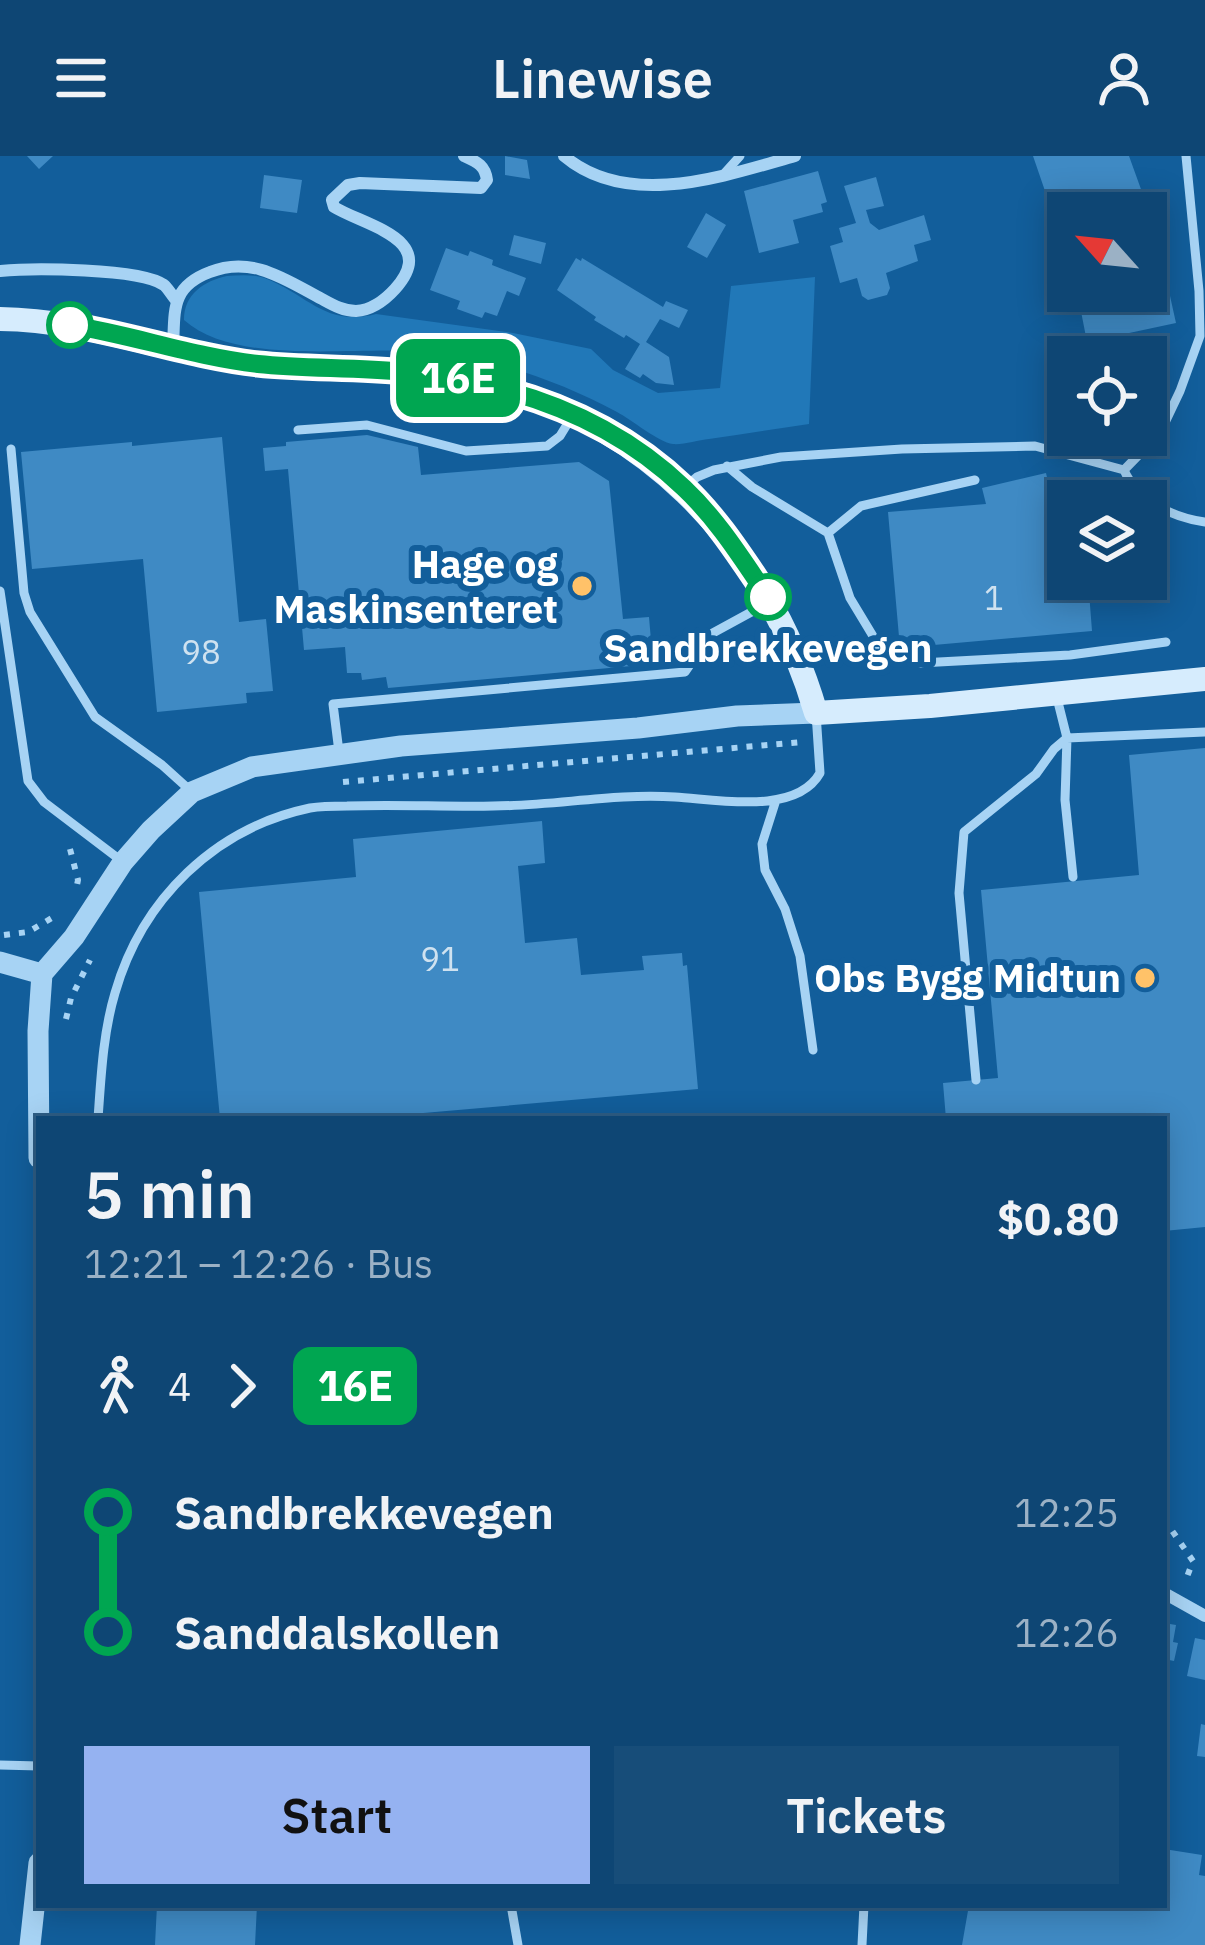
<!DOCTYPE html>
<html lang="en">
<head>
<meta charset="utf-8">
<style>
  body { margin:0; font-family:"IBM Plex Sans",sans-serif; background:#174d79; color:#f1f3f6; height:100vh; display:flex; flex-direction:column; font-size:45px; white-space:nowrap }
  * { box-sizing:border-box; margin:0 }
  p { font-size:39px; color:#9bb1c5 }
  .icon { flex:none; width:66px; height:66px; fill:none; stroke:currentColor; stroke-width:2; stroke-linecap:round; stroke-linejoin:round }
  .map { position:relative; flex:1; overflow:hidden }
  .details { position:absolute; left:36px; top:960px; width:1131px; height:792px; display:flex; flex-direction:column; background:#0e4674; border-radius:0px; box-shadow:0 6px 30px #0003,0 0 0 3px #2e5e86 }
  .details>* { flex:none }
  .badge { padding:0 24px; border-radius:18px; font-size:42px; line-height:78px }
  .needle { width:78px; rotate:297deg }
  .buttons { position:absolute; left:1047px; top:36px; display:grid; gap:24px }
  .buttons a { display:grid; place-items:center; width:120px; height:120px; border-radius:0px; background:#0e4674; box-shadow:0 6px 30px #0003,0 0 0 3px #2e5e86; font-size:60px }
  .map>.badge { position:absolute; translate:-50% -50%; box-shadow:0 0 0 6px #fff }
  .legs { display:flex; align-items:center; gap:18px; height:132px; padding:0 48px; font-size:39px }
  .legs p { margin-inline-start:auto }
  .overview { display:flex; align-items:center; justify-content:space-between; height:204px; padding:0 48px }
  h1 { font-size:66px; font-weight:600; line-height:90px }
  .primary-button { display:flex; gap:24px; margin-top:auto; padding:24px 48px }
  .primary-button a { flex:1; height:138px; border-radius:0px; background:#95b2f1; color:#111; font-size:48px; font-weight:600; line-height:138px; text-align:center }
  .primary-button a+a { background:#174d79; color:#f1f3f6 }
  ul { padding:0 48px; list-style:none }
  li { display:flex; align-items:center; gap:42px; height:120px; font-size:45px }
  li i { display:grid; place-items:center; width:18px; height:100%; margin:0 15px; background:currentColor }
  li i::after { content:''; width:30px; height:30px; margin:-15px; border:9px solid; border-radius:50%; background:#0e4674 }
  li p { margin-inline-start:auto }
  li:first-child i { background:linear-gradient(#0000 50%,currentColor 0) }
  li:last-child i { background:linear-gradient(currentColor 50%,#0000 0) }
  header { display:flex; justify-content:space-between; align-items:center; height:156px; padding:0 48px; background:#0e4674; font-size:54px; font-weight:600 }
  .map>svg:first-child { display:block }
  .green { fill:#2178b8 }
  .building { fill:#3f8ac4 }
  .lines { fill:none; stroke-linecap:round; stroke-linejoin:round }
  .path { stroke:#a7d3f4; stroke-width:6; stroke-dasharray:6 9; stroke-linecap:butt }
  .service { stroke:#a7d3f4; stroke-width:9 }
  .minor { stroke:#a7d3f4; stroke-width:12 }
  .tertiary { stroke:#a7d3f4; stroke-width:21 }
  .secondary { stroke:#d6ecfd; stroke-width:24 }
  .line-1-casing { stroke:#fff; stroke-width:27 }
  .line-1 { stroke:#00a651; stroke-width:18 }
  .stop-1-dot { fill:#fff; stroke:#00a651; stroke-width:6 }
  .poi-dot { fill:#ffc269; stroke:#125e9b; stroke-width:4.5 }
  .labels { text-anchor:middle; stroke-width:12; stroke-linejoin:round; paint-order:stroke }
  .number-label { font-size:33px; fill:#cfe2f0 }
  .poi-label { font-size:39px; font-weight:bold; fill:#fff; stroke:#125e9b; text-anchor:end }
  .stop-label { font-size:39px; font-weight:bold; fill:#fff; stroke:#125e9b }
</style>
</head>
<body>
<header><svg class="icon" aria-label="menu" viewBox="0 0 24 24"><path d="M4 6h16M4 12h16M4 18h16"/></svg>Linewise<svg class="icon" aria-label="person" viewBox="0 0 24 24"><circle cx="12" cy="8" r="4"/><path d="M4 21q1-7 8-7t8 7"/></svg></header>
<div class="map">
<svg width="1205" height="1789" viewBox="0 0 1205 1789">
  <rect width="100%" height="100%" fill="#125e9b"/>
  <path class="green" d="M227 120C240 119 255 118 267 123 309 140 326 171 376 158L513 177 591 193 613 214 658 237 720 232 731 130 815 121 809 268C776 273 742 278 709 283 698 284 683 289 673 288 658 286 632 264 617 256 553 222 480 197 407 195 344 192 233 208 184 164 184 138 204 125 227 120Z"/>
  <path class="building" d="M27 0H53L39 13Z
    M505 0 527 4 530 23 505 19Z
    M1033 0H1129L1155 72 1176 167 1087 186 1077 135H1146V57H1068L1067 99Z
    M818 15 827 46 821 48 823 56 793 64 799 87 759 97 744 35Z
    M264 19 302 24 297 57 260 52Z
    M876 21 884 50 866 54 870 67 879 74 924 59 931 84 914 89 918 105 886 117 890 132 887 139 868 144 862 140 857 122 840 127 830 90 843 86 839 72 856 67 844 30Z
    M706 57 726 69 707 102 687 91Z
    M514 79 546 87 541 108 509 99Z
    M446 92 468 100 470 95 493 104 492 109 526 122 519 140 507 135 497 160 485 156 482 162 457 153 460 145 430 134Z
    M576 102 581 105 582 102 663 151 666 145 688 154 679 172 660 163 646 186 669 201 674 229 656 227 643 218 640 222 625 213 640 188 626 179 624 182 594 164 596 161 557 134Z
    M367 279 418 291 421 319 579 306 609 325 623 463 649 461 653 508 388 532 386 521 362 524 361 517H347L345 491 304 494 288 313 265 315 263 292 286 290V286Z
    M222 281 239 466 266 463 273 535 246 537 247 547 157 556 143 403 32 413 21 296 132 286V290Z
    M1046 317 1062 387 1068 386V423H1088L1092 475 900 492 888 356 986 348 982 332Z
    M1205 592V1071L1164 1075V963H946L943 927 998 922 981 734 1139 719 1129 599Z
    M542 665 545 707 518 710 525 787 577 782 581 819 644 814 642 800 682 797 683 810 687 809 698 933 354 963H220L199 736 356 721 353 683Z
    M1164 1467 1176 1469 1173 1486 1178 1487 1174 1505 1169 1504 1166 1518Z
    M1195 1482 1205 1484V1524L1187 1520Z
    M1201 1568 1205 1569V1601L1197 1600Z
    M1164 1693 1202 1699 1199 1719 1205 1720V1789H962L969 1749H1164Z
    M157 1749H257L255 1789H155Z"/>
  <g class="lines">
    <path class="path" d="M343 626 802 586
      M70 693 78 724 77 729
      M4 779 28 776 57 759
      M66 863 71 842 90 804
      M1164 1363 1193 1405 1185 1426"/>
    <path class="service" d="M1186 0 1199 135 1200 180 1180 235 1160 277 1124 314C1137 344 1173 362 1205 366
      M722 20 740 0
      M298 274 367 269 466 295 547 290 560 280 571 262
      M11 293 24 437 30 456 95 561 162 609 192 636
      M727 310 752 331 828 377 850 442 882 495 920 507 1070 499 1166 486
      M684 332 697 321 714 314 781 301 902 293 1035 290 1124 314
      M828 377 861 350 975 324
      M0 435 28 625 44 646 123 706
      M1057 542 1067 582 1205 576
      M1067 582 1065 644 1073 721
      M339 596 333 548 685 516 711 478 766 448
      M776 644 762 688 765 714 785 753 800 800 813 894
      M976 924 959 737 964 676 1036 618 1054 593 1067 582
      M98 963C101 921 103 877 115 837 142 743 215 672 310 652 322 650 335 650 347 650 395 648 444 651 493 650 554 650 614 637 675 641 715 643 796 660 820 617L816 557
      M0 1609 39 1610
      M511 1749 518 1789
      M862 1789 864 1749"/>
    <path class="minor" d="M564 0C628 54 724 20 795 0
      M0 115C31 112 140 112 164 129 167 131 173 141 176 144
      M173 191C175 155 170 131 210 116 252 99 286 124 322 143 333 149 343 155 356 155 372 154 385 144 395 133 440 83 365 70 334 51L332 44 348 29 360 27 481 32 487 24C485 9 477 6 464 0
      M1164 1437 1205 1460"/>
    <path class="tertiary" d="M0 806 42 818 74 781 123 706 151 674 192 636 252 611 401 590 638 572 737 560 816 557
      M39 1002 38 875 42 818
      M30 1789 39 1707"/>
    <path class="secondary" d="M0 163C91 164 171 199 259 208 325 214 393 211 459 222 638 254 766 385 816 557L930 550 1205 523"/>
  </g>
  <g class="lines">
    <g class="line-1-casing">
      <path id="line-1" d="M70 169C133 179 195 201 258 208 306 213 355 211 404 216 507 226 608 259 684 332 718 364 742 403 768 441"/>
    </g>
    <use href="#line-1" class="line-1"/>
  </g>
  <g class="stop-1-dot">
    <circle cx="70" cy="169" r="21"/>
    <circle cx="768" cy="441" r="21"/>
  </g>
  <g class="poi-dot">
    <circle cx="582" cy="430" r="12"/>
    <circle cx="1145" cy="822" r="12"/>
  </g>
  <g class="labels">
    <g class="number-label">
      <text x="994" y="454">1</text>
      <text x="201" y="508">98</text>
      <text x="440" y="815">91</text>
    </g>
    <g class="poi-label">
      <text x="558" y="422">Hage og<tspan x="558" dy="45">Maskinsenteret</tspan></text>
      <text x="1121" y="836">Obs Bygg Midtun</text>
    </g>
    <g class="stop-label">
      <text x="768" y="506">Sandbrekkevegen</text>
    </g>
  </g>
</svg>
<div class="buttons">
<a><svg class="needle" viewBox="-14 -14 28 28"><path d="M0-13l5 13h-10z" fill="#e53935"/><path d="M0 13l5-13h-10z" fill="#9bb1c5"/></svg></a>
<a><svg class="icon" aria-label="locate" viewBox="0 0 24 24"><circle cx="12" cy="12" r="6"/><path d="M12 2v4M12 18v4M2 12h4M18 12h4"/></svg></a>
<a><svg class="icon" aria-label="layers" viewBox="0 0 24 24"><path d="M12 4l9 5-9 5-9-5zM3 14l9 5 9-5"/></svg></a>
</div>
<b class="badge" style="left:458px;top:222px;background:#00a651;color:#fff">16E</b>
<section class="details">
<div class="overview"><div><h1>5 min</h1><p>12:21 – 12:26 · Bus</p></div><b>$0.80</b></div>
<div class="legs"><svg class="icon" aria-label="walk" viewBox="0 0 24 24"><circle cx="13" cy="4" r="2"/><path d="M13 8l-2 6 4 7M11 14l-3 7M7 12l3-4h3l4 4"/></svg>4<svg class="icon" aria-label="forward" viewBox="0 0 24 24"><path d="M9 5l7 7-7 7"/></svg><b class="badge" style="background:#00a651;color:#fff">16E</b></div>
<ul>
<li><i style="color:#00a651"></i><b>Sandbrekkevegen</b><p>12:25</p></li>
<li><i style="color:#00a651"></i><b>Sanddalskollen</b><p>12:26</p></li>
</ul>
<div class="primary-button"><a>Start</a><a>Tickets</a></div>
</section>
</div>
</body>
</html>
